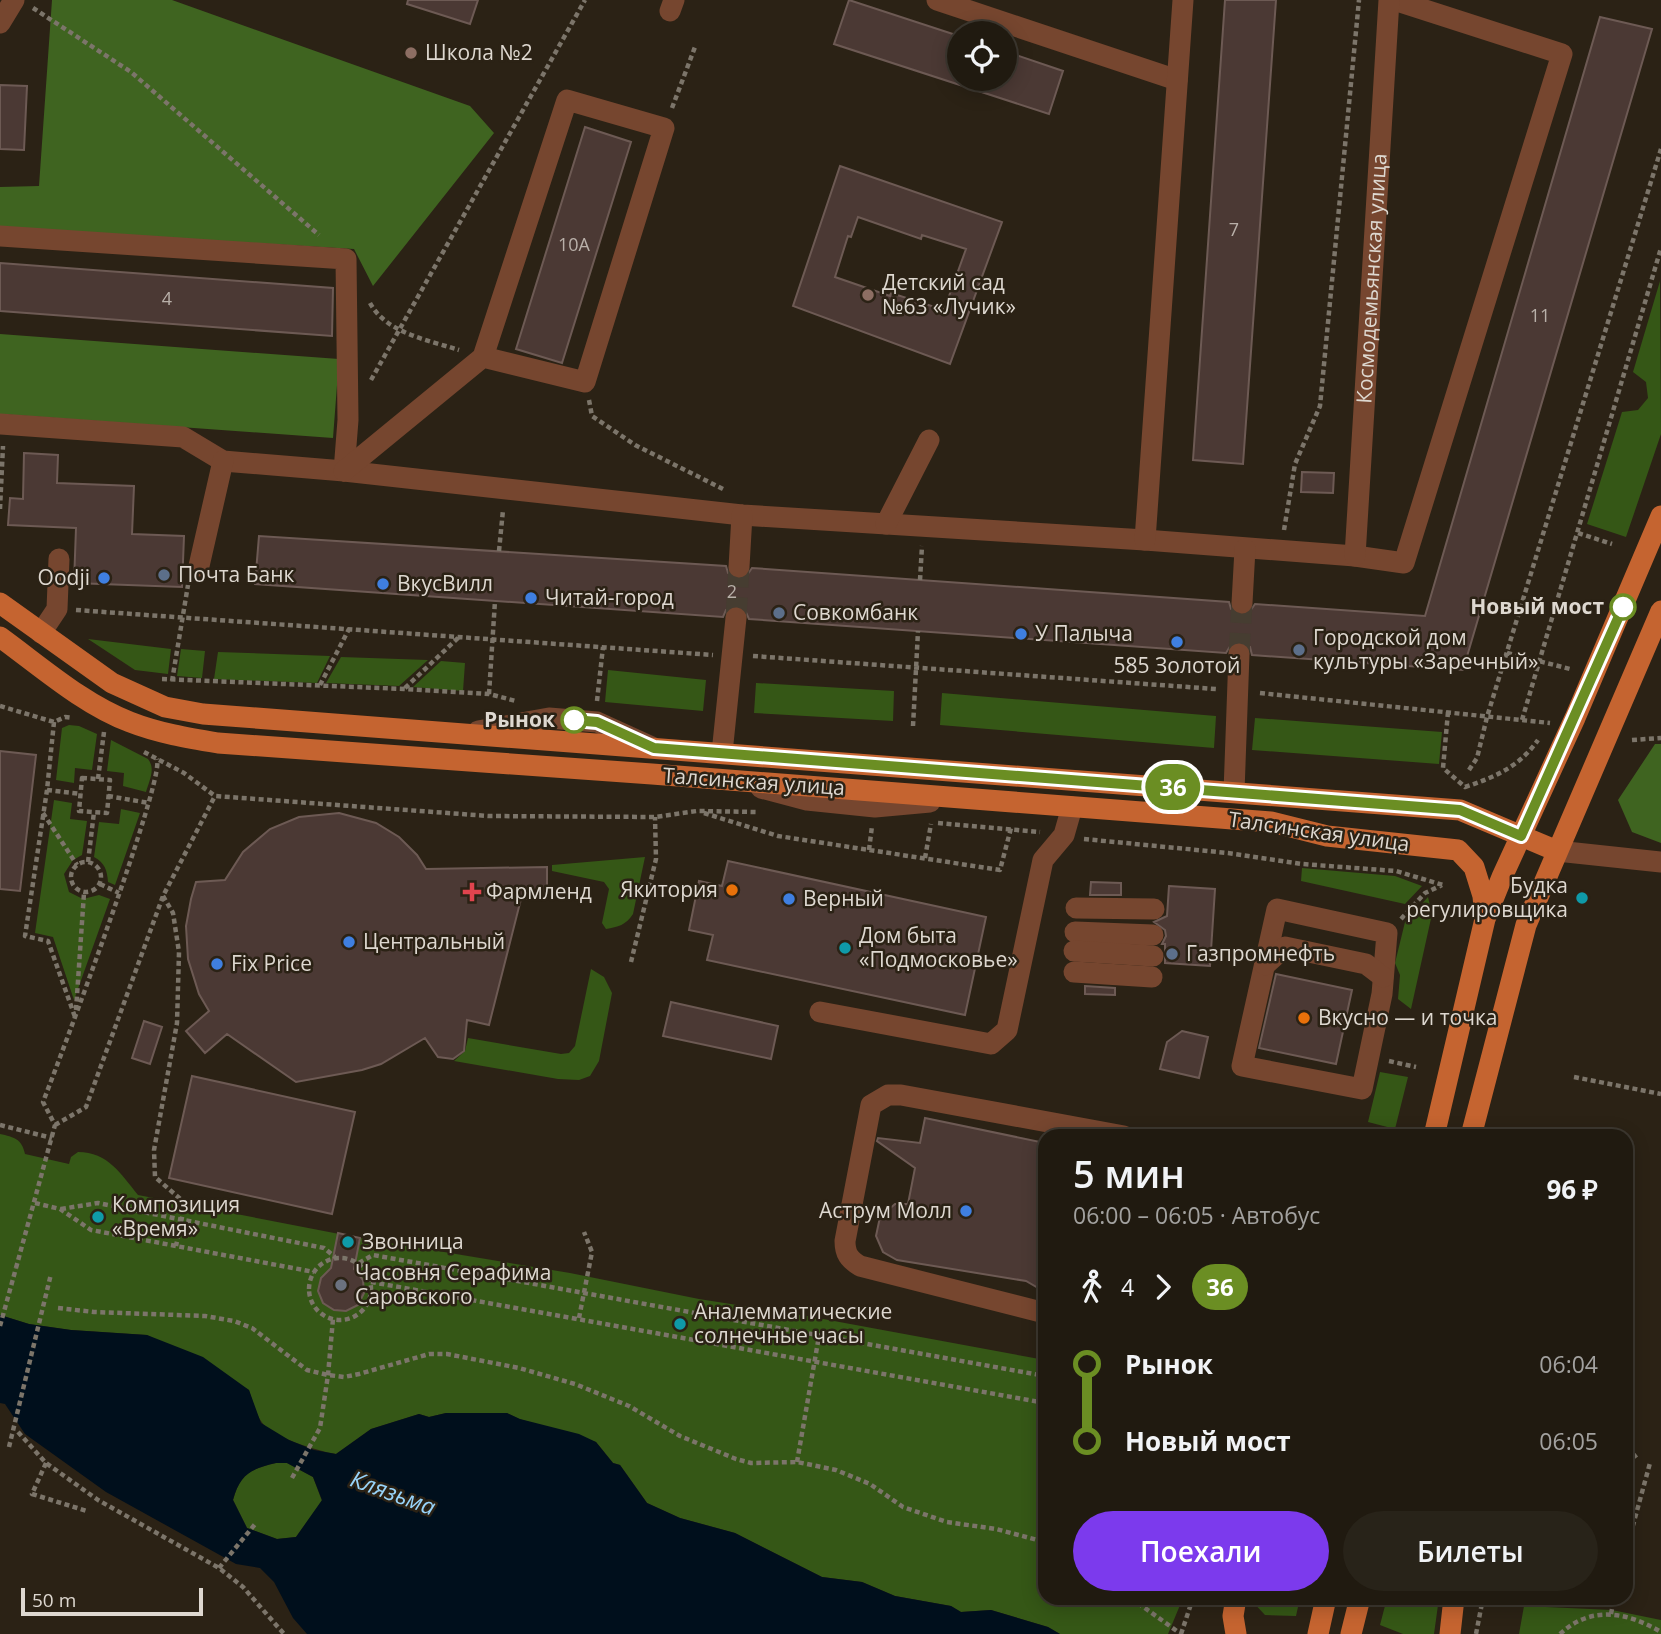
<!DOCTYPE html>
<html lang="ru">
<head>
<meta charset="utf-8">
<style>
  body { margin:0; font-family:"Open Sans",sans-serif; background:#282319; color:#f1f3f6; height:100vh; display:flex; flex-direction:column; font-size:26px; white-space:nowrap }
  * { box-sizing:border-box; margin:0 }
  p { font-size:23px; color:#a2a19f }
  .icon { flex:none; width:38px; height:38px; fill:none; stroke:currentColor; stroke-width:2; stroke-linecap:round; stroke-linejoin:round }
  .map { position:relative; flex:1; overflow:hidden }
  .side { position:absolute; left:1038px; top:1129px; width:595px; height:476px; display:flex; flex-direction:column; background:#201a10; border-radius:21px; box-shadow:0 4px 18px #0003,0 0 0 2px #3d3830 }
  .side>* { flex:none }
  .badge { padding:0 14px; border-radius:23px; font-size:24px; line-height:46px }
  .tools { position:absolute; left:947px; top:21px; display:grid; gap:14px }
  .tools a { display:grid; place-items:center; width:70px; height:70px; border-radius:50%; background:#201a10; box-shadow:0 4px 18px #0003,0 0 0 2px #3d3830; font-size:35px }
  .scale { position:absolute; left:21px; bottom:18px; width:182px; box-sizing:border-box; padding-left:7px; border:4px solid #ded8d0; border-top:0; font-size:19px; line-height:24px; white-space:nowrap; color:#ded8d0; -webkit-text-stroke:5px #2b2215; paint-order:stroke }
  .map>.badge { position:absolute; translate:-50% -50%; box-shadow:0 0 0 4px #fff }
  .legs { display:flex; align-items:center; gap:10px; height:77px; padding:0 35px; font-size:23px }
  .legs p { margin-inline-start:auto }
  .summary { display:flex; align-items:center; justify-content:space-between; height:119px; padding:0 35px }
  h1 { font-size:38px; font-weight:600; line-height:52px }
  .cta { display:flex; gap:14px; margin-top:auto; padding:14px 35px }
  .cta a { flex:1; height:80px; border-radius:42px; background:#7c3aed; color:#fff; font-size:28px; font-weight:600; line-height:80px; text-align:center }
  .cta a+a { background:#282319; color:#f1f3f6 }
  ul { padding:0 35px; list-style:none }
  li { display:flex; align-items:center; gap:24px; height:77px; font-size:26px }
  li i { display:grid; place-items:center; width:10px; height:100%; margin:0 9px; background:currentColor }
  li i::after { content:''; width:18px; height:18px; margin:-9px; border:5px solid; border-radius:50%; background:#201a10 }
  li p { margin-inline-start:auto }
  li:first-child i { background:linear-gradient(#0000 50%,currentColor 0) }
  li:last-child i { background:linear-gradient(currentColor 50%,#0000 0) }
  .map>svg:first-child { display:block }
  .green { fill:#355716; fill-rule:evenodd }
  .forest { fill:#3f6420 }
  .water { fill:#000f1c; fill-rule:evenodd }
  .building { fill:#4b3934; stroke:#6d5a54; stroke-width:2; fill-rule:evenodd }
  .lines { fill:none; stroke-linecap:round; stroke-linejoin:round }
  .minor-tunnel { stroke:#463d31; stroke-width:21; stroke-dasharray:21 10; stroke-linecap:butt }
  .path { stroke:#7c756a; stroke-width:4.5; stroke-dasharray:5 3.5; stroke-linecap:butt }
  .minor { stroke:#76462f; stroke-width:21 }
  .major { stroke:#c56430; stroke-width:21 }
  .path-bridge { stroke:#7c756a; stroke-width:4.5; stroke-dasharray:5 3.5; stroke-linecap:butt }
  .line-1-casing { stroke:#fff; stroke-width:16 }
  .line-1 { stroke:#6b8e23; stroke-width:10 }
  .education-dot { fill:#8d6e63; stroke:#2b2215; stroke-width:2.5 }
  .service-dot { fill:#5c6f8a; stroke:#2b2215; stroke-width:2.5 }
  .shop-dot { fill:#3f7fe0; stroke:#2b2215; stroke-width:2.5 }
  .stop-1-dot { fill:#fff; stroke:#6b8e23; stroke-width:3.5 }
  .food-dot { fill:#e8710a; stroke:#2b2215; stroke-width:2.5 }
  .health-dot { fill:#e0444e; stroke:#2b2215; stroke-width:2.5 }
  .culture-dot { fill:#0f9aa8; stroke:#2b2215; stroke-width:2.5 }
  .worship-dot { fill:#6b7280; stroke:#2b2215; stroke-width:2.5 }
  .labels { text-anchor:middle; stroke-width:5; stroke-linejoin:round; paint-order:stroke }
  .number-label { font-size:18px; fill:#b9b0a9 }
  .poi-label { font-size:21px; fill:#ded8d0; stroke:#2b2215; text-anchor:start }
  .street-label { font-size:21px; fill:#ded8d0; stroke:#2b2215 }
  .stop-label { font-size:21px; font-weight:bold; fill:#ded8d0; stroke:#2b2215; text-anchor:end }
  .water-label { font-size:23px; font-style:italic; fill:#98d4fa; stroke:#2b2215 }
</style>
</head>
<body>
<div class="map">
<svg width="1661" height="1634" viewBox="0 0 1661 1634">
  <rect width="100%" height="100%" fill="#2b2215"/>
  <path class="green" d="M1660 281 1661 434 1626 537 1587 524 1622 412 1638 410 1648 398 1646 382 1633 372Z
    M88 639 171 649 168 674 135 670Z
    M181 649 205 651 202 678 177 676Z
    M218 652 330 656 317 683 214 679Z
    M341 657 428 660 399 686 326 683Z
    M441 661 465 663 463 691 413 687Z
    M608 670 706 680 703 711 605 702Z
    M756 683 894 691 893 721 754 713Z
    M942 693 1216 716 1214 748 940 725Z
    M1255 718 1442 732 1439 764 1252 750Z
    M69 725 79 726 97 734 92 770 75 768 74 783 56 780 62 728Z
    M111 740 148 759C156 769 149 781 146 792L123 786 124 773 107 771Z
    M54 800 72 803 70 819 87 821 82 855 73 860 64 874 69 892 83 899 99 895 110 899 74 1000 53 937 35 933Z
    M121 809 140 813 115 885 108 882C107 870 105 863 94 857L99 822 119 824Z
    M645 857 633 914C626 925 618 927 606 929L602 923 609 889 604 882 552 871V865Z
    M1302 868 1395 876 1422 886 1405 904 1301 881Z
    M1428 897 1432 914 1411 1009 1398 999 1400 975 1395 963 1405 922Z
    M591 969 604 977 612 993 599 1061 590 1076 579 1080 558 1079 454 1061 465 1051 468 1038 561 1054 569 1053 575 1046Z
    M1380 1072 1408 1077 1395 1129 1368 1122Z
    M0 1134C14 1137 22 1139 25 1154L69 1164 71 1157 78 1152C108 1152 121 1174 138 1195L360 1238 570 1273 699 1299 807 1316 1045 1360V1598H1183L1168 1634H1060L1048 1627 991 1610 961 1612 951 1606 895 1596 862 1582 822 1577 735 1533 680 1518 647 1503 620 1465 613 1463 596 1442 519 1419 507 1413H446L429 1417 419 1414 371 1429 336 1454C318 1451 270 1437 261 1421 255 1413 252 1400 249 1390L147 1335 71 1330 29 1324 0 1315ZM343 1265 355 1270 363 1280 346 1311C312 1309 309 1274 343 1265Z
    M276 1463H287L313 1477 322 1501 296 1537 277 1539 247 1528 233 1500C240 1474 250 1469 276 1463Z
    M1249 1598H1300L1296 1616 1265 1615Z
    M1387 1598H1439L1434 1634H1403L1380 1625Z
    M1524 1606 1612 1610 1661 1620V1634H1519Z"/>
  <path class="forest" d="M52 0H172L470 106 494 133 373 286 354 249 0 228V187L39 186Z
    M0 334 339 359 333 438 0 414Z
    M1655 744H1661V843L1632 832 1618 800Z"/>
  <path class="water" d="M0 1315 29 1324 71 1330 147 1335 203 1357 249 1390 261 1423 289 1440 314 1450 336 1454 371 1429 419 1414 429 1417 446 1413H507L520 1419 579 1434 596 1442 613 1463 620 1465 647 1503 680 1518 735 1533 822 1577 862 1582 895 1596 951 1606 961 1612 991 1610 1048 1627 1060 1634H307L293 1618 274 1582 260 1568 236 1564 106 1492 25 1434 5 1404 0 1403ZM276 1463H287L313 1477 322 1500 296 1537 277 1539 247 1528 233 1500C240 1474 251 1469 276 1463Z"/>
  <path class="building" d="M408 0H478L470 24 407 4Z
    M849 0 959 36V79H1004V51L1063 71 1049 114 834 44Z
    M1225 0H1276L1243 464 1193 460Z
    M1600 17 1652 29 1463 670 1252 655 1250 647 1240 641 1232 643 1226 653 749 619 744 608 737 605 726 610 723 617 255 584 259 536 726 566 728 573 738 580 745 578 752 568 1229 602 1231 609 1241 616 1248 614 1255 604 1425 616Z
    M0 85 27 86 24 150 0 149Z
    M585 127 631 142 562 363 516 349Z
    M840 166 1002 222 950 364 793 306ZM858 217 921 239 922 235 966 249 944 310 891 293 890 296 835 277 848 236 851 237Z
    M0 263 333 288 332 336 0 311Z
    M24 453 58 455 57 483 134 486 132 534 184 536 182 587 74 583 76 528 8 525 10 498 23 499Z
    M1302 472 1334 473 1333 493 1301 492Z
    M0 751 36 755 20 891 0 889Z
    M339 813 376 823 399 837 417 855 426 869 547 867V897L521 899 489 1025 467 1020 464 1051 453 1059 438 1057 425 1038 381 1064 362 1070 296 1082 227 1034 205 1053 186 1031 209 1011 199 994 188 959 186 926 191 899 196 882 225 880 243 852 270 829 299 817Z
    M728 861 986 917 965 1015 707 960 713 935 689 930 699 881 722 886Z
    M1091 882 1121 883V895H1090Z
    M1169 886 1215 889 1210 966 1165 963V944H1162L1166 936 1165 930 1154 922 1167 916Z
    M1276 974 1352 990 1336 1064 1259 1048Z
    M1085 986 1115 988V995L1085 994Z
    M671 1002 778 1026 771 1059 663 1036Z
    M144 1021 162 1027 150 1064 132 1058Z
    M1182 1031 1208 1037 1199 1078 1160 1069 1167 1042Z
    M192 1076 355 1112 332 1214 169 1178Z
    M925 1118 1045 1143V1292L1026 1281 897 1260 883 1252 876 1236 880 1217 895 1204H908L915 1168 877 1141 878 1138 920 1143Z
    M338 1233 360 1238 354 1269 363 1280 364 1293 358 1305 346 1311 334 1310 323 1303 318 1291 321 1278 331 1268Z"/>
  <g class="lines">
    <path class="minor-tunnel" d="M736 618 739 567
      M1239 654 1242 603"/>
    <path class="path" d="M33 8 131 72 319 235
      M672 108 695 47
      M370 303C386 333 428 340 459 350
      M371 380 585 0
      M589 400 592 416 635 445 723 489
      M0 509 3 446
      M1284 530 1295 464 1320 406 1359 0
      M1578 533 1612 544
      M499 551 503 510
      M920 580 922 546
      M76 610 713 655
      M1507 653 1570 669
      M753 656 1216 689
      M162 679 404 689 489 694 516 701
      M172 681 188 585
      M320 685 349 629
      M405 688 459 637
      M1260 693 1550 723
      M489 694 495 601
      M597 701 603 647
      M0 706 54 722 65 717 73 718
      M1448 712 1443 768 1465 787C1495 777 1519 767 1538 740
      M1522 720 1661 248
      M54 722 47 790 25 936 48 941 75 1017
      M913 726 918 631
      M1632 740 1661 738
      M144 752 184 773 215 796 488 816 655 817 697 811 758 812
      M1469 770 1477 758 1487 717 1661 149
      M82 778 110 780 107 813 79 811Z
      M98 779 104 732
      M47 790 81 794
      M108 796 149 803
      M43 813 77 865
      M704 813 778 836 1000 870 1011 828
      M938 823 1040 832
      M1084 839 1228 853 1302 864 1396 871 1443 885
      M869 850 872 826
      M925 858 931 824
      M88 862 94 812
      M71 877a15 15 0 1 1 30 0a15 15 0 1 1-30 0Z
      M100 884 119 893
      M163 896 173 913 179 952 177 1023 154 1150 155 1177 185 1203 176 1246
      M1401 919 1425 893 1442 885
      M631 962 656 859 655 817
      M76 1010 84 893
      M1389 1061 1416 1067
      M1574 1077 1661 1094
      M0 1125 52 1138
      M55 1125 86 1107 163 896 215 796
      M35 1203 60 1209 91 1230 314 1272
      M61 1209 98 1203 324 1248 335 1257
      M309 1289a31 31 0 1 1 62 0a31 31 0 1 1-62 0Z
      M359 1263 373 1255 1045 1376
      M16 1268 55 1125 43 1102C59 1061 165 780 157 759
      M371 1282 1045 1403
      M58 1308 94 1312 205 1316 234 1321 252 1328 307 1370 328 1375 344 1377 359 1374 429 1354H447L519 1368 575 1384 629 1406 680 1436 736 1459 751 1463 797 1462 836 1470 870 1484 903 1507 947 1522 996 1529 1045 1542
      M579 1318 592 1252 584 1232
      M18 1432 46 1463 98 1500 219 1568 243 1587 284 1634
      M797 1462 819 1336
      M46 1463 32 1494 87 1511
      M1626 1463 1639 1453
      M292 1478 320 1428 328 1375 333 1319
      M1626 1551 1650 1463
      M219 1568 256 1523
      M1131 1598 1181 1634
      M1611 1614 1614 1598
      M1181 1634 1193 1598
      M1476 1634 1483 1598
      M1560 1634C1591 1605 1627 1612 1661 1632"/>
    <g class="minor">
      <path d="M937 0 1177 80"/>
      <path d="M670 11 674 0"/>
      <path d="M0 23 14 0"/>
      <path d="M0 236 346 259 348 420 344 471"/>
      <path d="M0 424 183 437 223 461 344 471 742 515 1145 540 1355 556 1404 563 1562 54 1394 0"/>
      <path d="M344 471 483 357 567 100 664 128 585 382 483 357"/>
      <path d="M886 524 929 440"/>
      <path d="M1145 540 1183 0"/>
      <path id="s1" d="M1355 556 1389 0"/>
      <path d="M199 566 223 461"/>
      <path d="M739 567 742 515"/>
      <path d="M1242 603 1245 549"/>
      <path d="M41 633 57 609 59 559"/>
      <path d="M478 731 549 718 597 722 652 747"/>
      <path d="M722 753 736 618"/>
      <path d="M761 788 807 800 875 807 930 802"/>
      <path d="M1234 792 1239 654"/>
      <path d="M1557 851 1661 862"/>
      <path d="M1076 908 1154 909"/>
      <path d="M1277 909 1387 933 1382 994 1362 1089 1242 1066Z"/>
      <path d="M1075 932 1153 935"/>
      <path d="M1074 951 1153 956"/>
      <path d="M1265 965 1285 947 1366 964 1383 977"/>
      <path d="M1074 972 1152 977"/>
      <path d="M820 1012 991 1044 1007 1030 1043 860 1064 835 1072 807"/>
      <path d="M1045 1313 860 1266C849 1259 845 1254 845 1241L871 1105 888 1095H901L1124 1136"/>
    </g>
    <path class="major" d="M0 603 112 683 165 707 203 714 1460 810 1557 851
      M0 637C40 666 84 705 130 722 158 733 188 738 218 743L652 774 1271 822 1327 836 1458 850 1474 867 1483 896 1485 919
      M1434 1136 1485 919 1502 877 1575 718 1661 516
      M1471 1136 1526 925 1661 611
      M1236 1634 1233 1616 1236 1598
      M1318 1634 1326 1598
      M1351 1634 1360 1598
      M1450 1634 1454 1598"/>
    <path class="path-bridge" d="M0 1326 16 1268
      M9 1447 51 1274"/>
  </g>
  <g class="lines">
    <g class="line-1-casing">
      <path id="line-1" d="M574 720 597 722 654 748 1460 810 1521 836 1623 607"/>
    </g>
    <use href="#line-1" class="line-1"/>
  </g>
  <g class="education-dot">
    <circle cx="411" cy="53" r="7"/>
    <circle cx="868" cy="295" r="7"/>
  </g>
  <g class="service-dot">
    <circle cx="164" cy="575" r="7"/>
    <circle cx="779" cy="613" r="7"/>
    <circle cx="1299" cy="650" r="7"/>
    <circle cx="1172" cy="954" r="7"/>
  </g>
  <g class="shop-dot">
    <circle cx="104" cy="578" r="7"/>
    <circle cx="383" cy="584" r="7"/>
    <circle cx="531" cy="598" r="7"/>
    <circle cx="1021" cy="634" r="7"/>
    <circle cx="1177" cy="642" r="7"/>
    <circle cx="789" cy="899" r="7"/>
    <circle cx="349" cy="942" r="7"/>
    <circle cx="217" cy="964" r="7"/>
    <circle cx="966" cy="1211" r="7"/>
  </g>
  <g class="stop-1-dot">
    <circle cx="1623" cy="607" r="12"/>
    <circle cx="574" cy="720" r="12"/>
  </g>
  <g class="food-dot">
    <circle cx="732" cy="890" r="7"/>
    <circle cx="1304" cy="1018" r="7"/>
  </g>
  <path class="health-dot" d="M468.5 881.5h7v7h7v7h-7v7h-7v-7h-7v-7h7z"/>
  <g class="culture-dot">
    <circle cx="1582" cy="898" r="7"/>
    <circle cx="845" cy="948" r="7"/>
    <circle cx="98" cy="1217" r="7"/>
    <circle cx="348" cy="1242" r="7"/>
    <circle cx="680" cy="1324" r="7"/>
  </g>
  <circle class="worship-dot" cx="341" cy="1285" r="7"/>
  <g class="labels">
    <g class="number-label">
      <text x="1234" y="236">7</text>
      <text x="574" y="251">10А</text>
      <text x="167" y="305">4</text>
      <text x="1540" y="322">11</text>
      <text x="732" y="598">2</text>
    </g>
    <g class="poi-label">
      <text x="425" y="60">Школа №2</text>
      <text x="882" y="290">Детский сад<tspan x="882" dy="24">№63 «Лучик»</tspan></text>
      <text x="178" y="582">Почта Банк</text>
      <text x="90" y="585" text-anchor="end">Oodji</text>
      <text x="397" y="591">ВкусВилл</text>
      <text x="545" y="605">Читай-город</text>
      <text x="793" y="620">Совкомбанк</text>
      <text x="1035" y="641">У Палыча</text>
      <text x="1313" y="645">Городской дом<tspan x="1313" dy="24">культуры «Заречный»</tspan></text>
      <text x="1177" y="673" text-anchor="middle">585 Золотой</text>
      <text x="1568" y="893" text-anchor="end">Будка<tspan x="1568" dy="24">регулировщика</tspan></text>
      <text x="718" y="897" text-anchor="end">Якитория</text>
      <text x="486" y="899">Фармленд</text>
      <text x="803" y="906">Верный</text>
      <text x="859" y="943">Дом быта<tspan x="859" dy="24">«Подмосковье»</tspan></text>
      <text x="363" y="949">Центральный</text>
      <text x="1186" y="961">Газпромнефть</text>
      <text x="231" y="971">Fix Price</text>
      <text x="1318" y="1025">Вкусно — и точка</text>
      <text x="112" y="1212">Композиция<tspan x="112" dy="24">«Время»</tspan></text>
      <text x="952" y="1218" text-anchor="end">Аструм Молл</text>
      <text x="362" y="1249">Звонница</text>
      <text x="355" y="1280">Часовня Серафима<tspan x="355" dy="24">Саровского</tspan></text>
      <text x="694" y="1319">Аналемматические<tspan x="694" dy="24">солнечные часы</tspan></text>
    </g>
    <g class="street-label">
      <text dy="7" stroke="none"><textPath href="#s1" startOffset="278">Космодемьянская улица</textPath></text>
      <text transform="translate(754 782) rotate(4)" y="7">Талсинская улица</text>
      <text transform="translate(1319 832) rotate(8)" y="7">Талсинская улица</text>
    </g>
    <g class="stop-label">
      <text x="1604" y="614">Новый мост</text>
      <text x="555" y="727">Рынок</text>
    </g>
    <g class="water-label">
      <text transform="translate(393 1493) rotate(20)" y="8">Клязьма</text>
    </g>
  </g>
</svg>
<div class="tools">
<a><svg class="icon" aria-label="locate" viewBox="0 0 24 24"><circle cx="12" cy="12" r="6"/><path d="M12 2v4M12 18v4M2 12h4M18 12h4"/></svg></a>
</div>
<div class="scale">50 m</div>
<b class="badge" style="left:1173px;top:787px;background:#6b8e23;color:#fff">36</b>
<section class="side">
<div class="summary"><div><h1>5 мин</h1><p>06:00 – 06:05 · Автобус</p></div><b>96 ₽</b></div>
<div class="legs"><svg class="icon" aria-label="walk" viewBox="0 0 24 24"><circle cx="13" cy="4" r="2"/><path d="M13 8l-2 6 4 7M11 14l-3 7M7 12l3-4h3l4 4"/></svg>4<svg class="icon" aria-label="forward" viewBox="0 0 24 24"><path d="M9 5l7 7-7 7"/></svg><b class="badge" style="background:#6b8e23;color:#fff">36</b></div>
<ul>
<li><i style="color:#6b8e23"></i><b>Рынок</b><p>06:04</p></li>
<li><i style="color:#6b8e23"></i><b>Новый мост</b><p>06:05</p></li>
</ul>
<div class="cta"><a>Поехали</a><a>Билеты</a></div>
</section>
</div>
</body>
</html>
